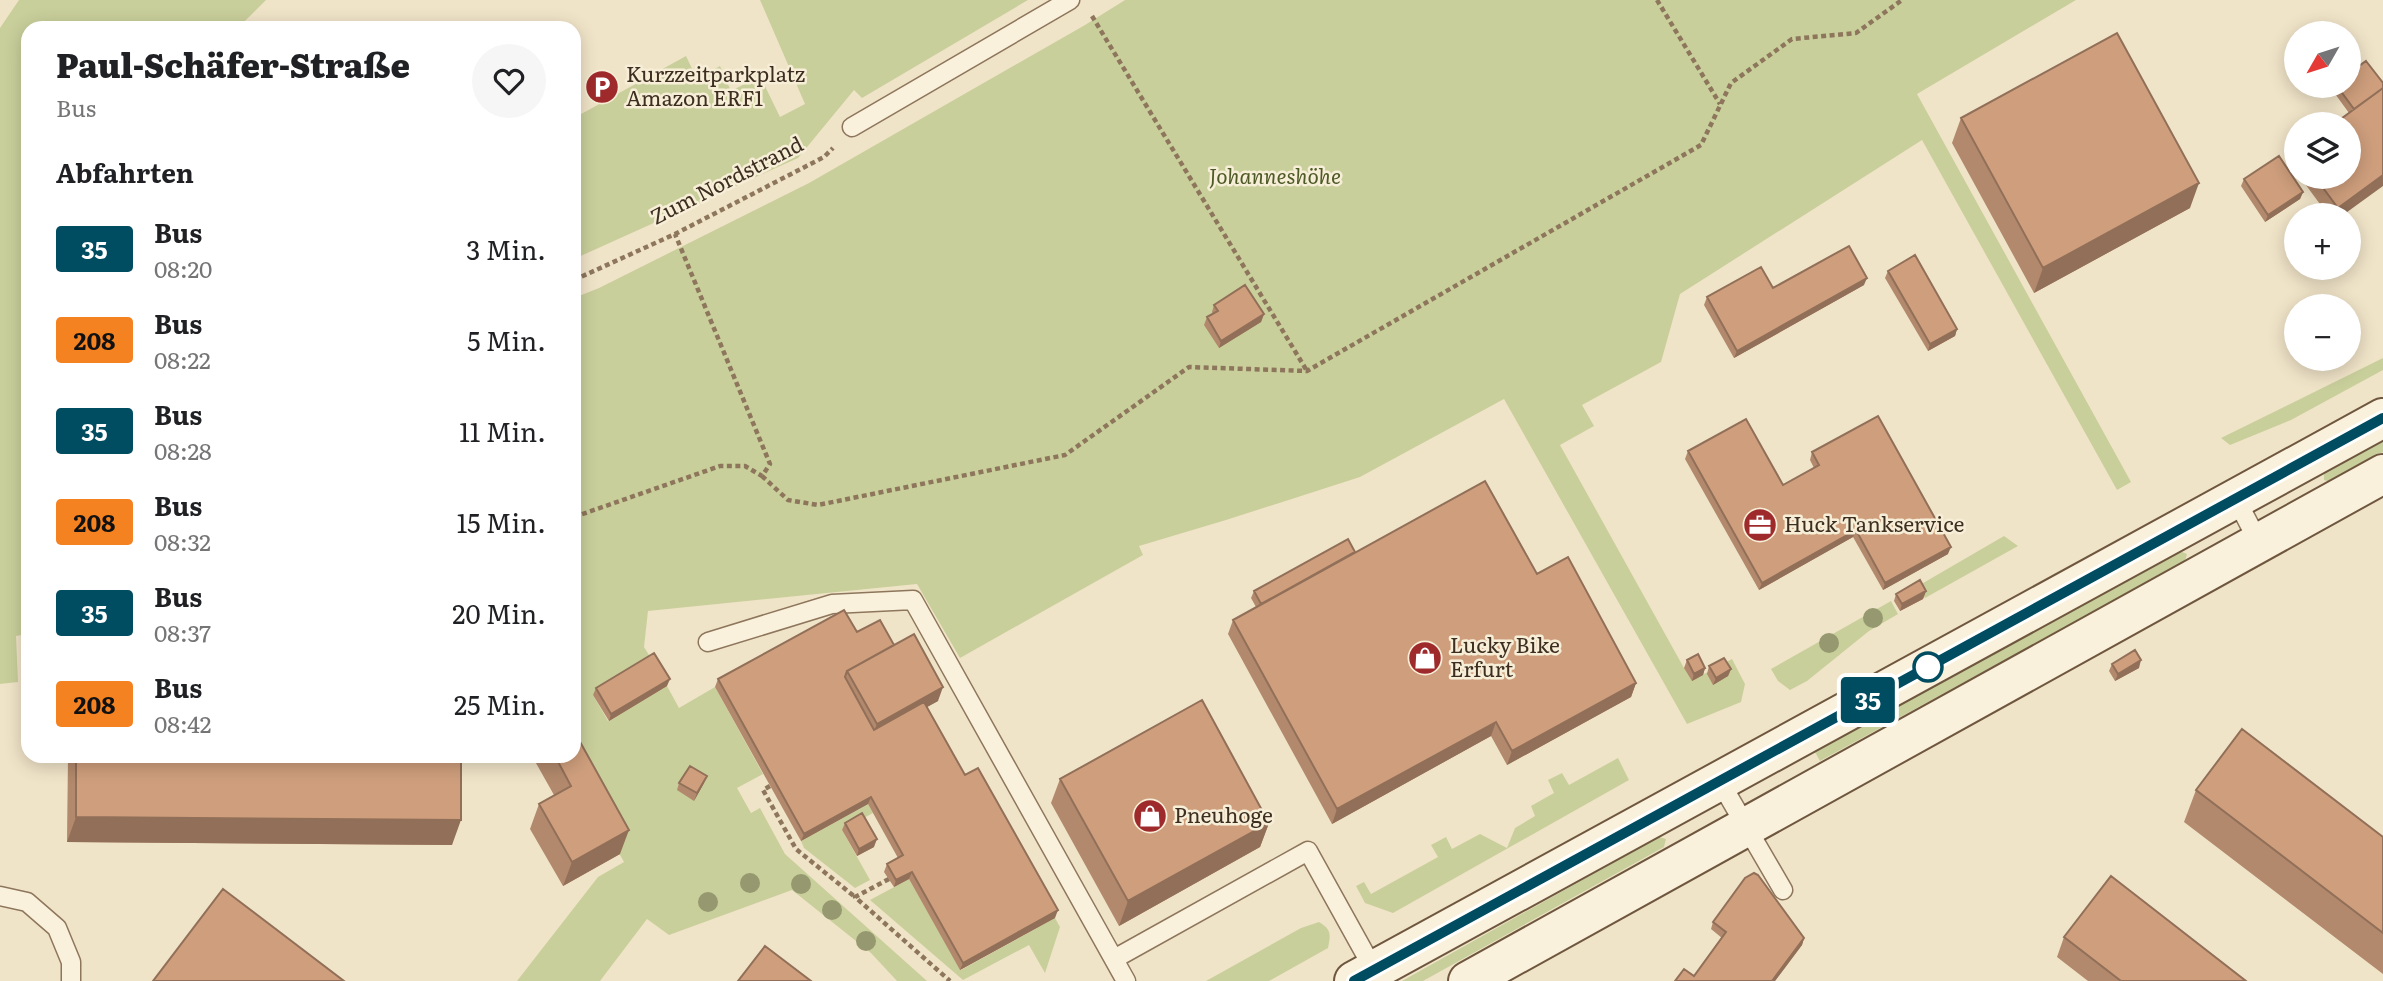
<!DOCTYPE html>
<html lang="de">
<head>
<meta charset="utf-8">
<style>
  body { margin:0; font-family:Literata,serif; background:#f6f6f6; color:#202124; height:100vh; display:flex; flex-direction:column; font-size:26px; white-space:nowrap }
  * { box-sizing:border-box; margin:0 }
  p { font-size:23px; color:#757577 }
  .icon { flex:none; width:38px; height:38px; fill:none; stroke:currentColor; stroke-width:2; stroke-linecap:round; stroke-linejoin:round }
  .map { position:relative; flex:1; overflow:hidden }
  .details { position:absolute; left:21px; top:21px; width:560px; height:742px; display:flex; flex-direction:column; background:#fff; border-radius:21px; box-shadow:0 4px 18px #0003 }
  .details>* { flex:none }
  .badge { padding:0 14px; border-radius:5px; font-size:24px; line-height:46px }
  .needle { width:46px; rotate:231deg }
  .controls { position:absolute; left:2284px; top:21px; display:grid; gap:14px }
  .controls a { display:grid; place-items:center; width:77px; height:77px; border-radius:50%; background:#fff; box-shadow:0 4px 18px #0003; font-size:35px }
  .map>.badge { position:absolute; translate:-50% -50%; box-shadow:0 0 0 4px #fff }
  h2 { padding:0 35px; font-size:26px; line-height:63px }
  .round { display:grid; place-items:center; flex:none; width:74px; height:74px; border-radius:37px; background:#f6f6f6 }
  .overview { display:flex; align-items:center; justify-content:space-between; height:119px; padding:0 35px }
  h1 { font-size:33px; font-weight:800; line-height:52px }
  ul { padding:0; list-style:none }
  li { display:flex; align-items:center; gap:21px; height:91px; padding:0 35px }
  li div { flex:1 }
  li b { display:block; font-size:26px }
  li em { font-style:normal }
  li .badge { min-width:77px; font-weight:700; text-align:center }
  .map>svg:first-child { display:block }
  .green { fill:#c9cf9b }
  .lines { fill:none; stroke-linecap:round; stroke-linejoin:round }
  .service-casing { stroke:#8d765c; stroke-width:21 }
  .secondary-casing { stroke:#6f573f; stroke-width:42 }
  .path { stroke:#8d765c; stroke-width:4.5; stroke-dasharray:5 3.5; stroke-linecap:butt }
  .service { stroke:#faf1dc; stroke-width:18 }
  .secondary { stroke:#faf1dc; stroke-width:38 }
  .tree { fill:#96986f }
  .wall { fill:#b2896c }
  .shaded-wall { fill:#916f58 }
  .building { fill:#cf9f7d; stroke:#916f58; stroke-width:2 }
  .line-casing { stroke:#fff; stroke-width:16 }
  .line { stroke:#004c61; stroke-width:10 }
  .stop-dot { fill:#fff; stroke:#004c61; stroke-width:3.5 }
  .labels { text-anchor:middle; stroke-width:5; stroke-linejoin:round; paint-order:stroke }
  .poi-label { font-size:21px; fill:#3d2e20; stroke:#f7eed8; text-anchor:start }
  .park-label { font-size:21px; font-style:italic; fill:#4d5a26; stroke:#f7eed8 }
  .street-label { font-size:21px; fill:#3d2e20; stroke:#f7eed8 }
</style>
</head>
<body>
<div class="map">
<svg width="2383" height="981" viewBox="0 0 2383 981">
  <rect width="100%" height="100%" fill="#f0e4c8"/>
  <path class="green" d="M19 0H266L238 28H28V634L16 636 18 682 0 684V28Z
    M760 0H1028L862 98 854 90 798 158 574 259V118L686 56 697 79 720 66 731 91 760 76 780 117 805 104Z
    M1125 0H2076L1917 94 2131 482 2117 490 1922 140 1680 294 1661 362 1582 405 1594 426 1560 445 1684 668 1702 675 1732 659 1745 684 1741 702 1687 724 1504 399 1360 477 1226 520 1139 546 1143 555 960 658 917 584 648 611 644 647 652 660 593 695 608 721 667 686 679 708 715 687 763 774 737 788 751 813 760 808 785 854 927 981H897L871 953 792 890 669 935 647 919 600 981H517L598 877 624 862 565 756H574V298L599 288 809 183 1085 25Z
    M2383 358V370L2291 420 2230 445 2221 438Z
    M2383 440V452L2330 482 2324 480V473Z
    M2004 536 2018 546 1925 598 1918 586Z
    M2180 551 2187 554 2185 561 1820 761 1815 752Z
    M1891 601 1898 614 1869 631 1807 681 1790 690 1778 681 1771 669Z
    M1618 758 1629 780 1393 913 1365 903 1356 886 1364 882 1371 894 1438 857 1431 845 1446 837 1452 849 1480 834 1507 848 1515 828 1535 816 1531 806 1554 793 1548 780 1562 773 1569 785Z
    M868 804 873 813 842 830 870 880 855 888 804 848 801 841Z
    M1659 837 1666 839 1664 847 1423 981H1402Z
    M909 879 961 970 1055 918 1060 927 1045 973 1029 945 963 980 870 900Z
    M1319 922C1331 929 1331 934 1328 948L1269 981H1206L1301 928Z"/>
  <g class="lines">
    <g class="service-casing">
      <path id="service" d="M852 127 1070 0
        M2236 499 2259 543
        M708 642 832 604 913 600 1126 981
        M1719 780 1783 890
        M0 896 27 902 57 928 71 962V981
        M1114 959 1308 851 1374 970"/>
    </g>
    <g class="secondary-casing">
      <path id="secondary" d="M1354 981 2383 418
        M1468 981 2383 474"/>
    </g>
    <path class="path" d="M1657 0 1720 104
      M1092 16 1307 371
      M574 280 675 234 824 157 833 148
      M762 476 788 500 818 505 1065 455 1189 367 1307 371 1701 145 1731 83 1792 39 1856 33 1902 0
      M574 517 720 466H745L762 476 770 464 675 234
      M770 786 763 790 796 849 855 897
      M889 879 855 897 950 981"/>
    <use href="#service" class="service"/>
    <use href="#secondary" class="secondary"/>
  </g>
  <g class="tree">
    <circle cx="1873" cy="618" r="10"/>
    <circle cx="1829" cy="643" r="10"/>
    <circle cx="750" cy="883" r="10"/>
    <circle cx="801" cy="884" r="10"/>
    <circle cx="708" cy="902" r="10"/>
    <circle cx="832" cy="910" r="10"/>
    <circle cx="866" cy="941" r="10"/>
  </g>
  <path class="wall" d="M2383 83 2343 215H2328L2300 177H2348L2349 113 2333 91 2335 86Z
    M1961 118 2190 208 2034 293 1952 143Z
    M2296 153V172L2291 166Z
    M2244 179 2303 192 2300 199 2265 222 2241 186Z
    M1888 271 1957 329 1955 336 1928 351 1885 278Z
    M1864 285 1734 358 1704 305 1707 297 1773 288Z
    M1214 305 1264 314 1261 322 1219 348 1204 325 1207 317 1213 314 1212 312Z
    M1688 451 1783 485 1814 468 1810 460 1812 452 1948 554 1883 590 1853 537 1759 590 1685 459Z
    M1355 552 1537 574 1636 683 1631 697 1507 765 1491 736 1332 824 1228 634 1233 620 1256 607 1251 598 1254 591Z
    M1926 591 1923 599 1900 611 1894 601 1896 594Z
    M857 632 894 645 938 701 927 707 965 775 1055 918 960 970 909 879 894 887 884 872 887 864 898 858 868 804 801 841 715 687 718 679Z
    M1687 660 1705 668 1703 675 1692 681 1684 668Z
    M2112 664 2139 668 2115 681 2109 671Z
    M1709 666 1731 669 1728 676 1713 685 1707 674Z
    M667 686 609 721 593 695 596 688Z
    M68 756H461L452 845 67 842Z
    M532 756H574L620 854 563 886 530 829 539 804 554 795Z
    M1060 779 1269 823 1260 847 1119 926 1051 803Z
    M679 783H704L694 801 677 790Z
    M2196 790 2383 837V974L2184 822Z
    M845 823 874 847 857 856 842 830Z
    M1713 922 1804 938 1802 945 1775 981H1675L1694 976 1722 938 1711 929Z
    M2064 937 2246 981H2088L2057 957Z"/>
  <path class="shaded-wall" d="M2383 175V186L2343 215H2336L2338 208Z
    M2199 183 2190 208 2034 293 2043 268Z
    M2303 192 2300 199 2265 222 2268 215Z
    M1867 278 1864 285 1734 358 1737 351Z
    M1264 314 1261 322 1219 348 1221 341Z
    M1957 329 1955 336 1928 351 1930 344Z
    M1856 530 1853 537 1759 590 1762 583Z
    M1951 547 1948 554 1883 590 1885 583Z
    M1926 591 1923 599 1900 611 1902 604Z
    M2141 660 2139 668 2115 681 2118 674Z
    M1705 668 1703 675 1692 681 1694 674Z
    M1731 669 1728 676 1713 685 1716 678Z
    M670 679 667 686 609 721 611 714Z
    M1636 683 1631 697 1507 765 1512 751Z
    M943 687 938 701 871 738 877 724Z
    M1496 722 1491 736 1332 824 1337 809Z
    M707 776 704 783 694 801 697 793Z
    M871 797 868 804 801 841 804 834Z
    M76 817 461 820 452 845 67 842Z
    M1269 823 1260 847 1119 926 1128 901Z
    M629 830 620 854 563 886 572 862Z
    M877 839 874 847 857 856 859 849Z
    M912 872 909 879 894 887 896 880Z
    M1058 910 1055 918 960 970 963 963Z
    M1804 938 1802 945 1775 981H1772Z"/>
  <path class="building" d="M2117 33 2199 183 2043 268 1961 118Z
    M2366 61 2383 83V88L2354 109 2337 86H2348V74Z
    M2383 88V175L2338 208 2315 177H2348V124H2334Z
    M2279 156 2303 192 2268 215 2244 179Z
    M1849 246 1867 278 1737 351 1707 297 1761 267 1773 288Z
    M1915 255 1957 329 1930 344 1888 271Z
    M1245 285 1264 314 1221 341 1207 317 1218 311 1214 305Z
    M1878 416 1951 547 1885 583 1856 530 1762 583 1688 451 1746 419 1783 485 1819 465 1812 452Z
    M1485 481 1537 574 1568 557 1636 683 1512 751 1496 722 1337 809 1233 620Z
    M1348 539 1355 552 1261 604 1254 591Z
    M1920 580 1926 591 1902 604 1896 594Z
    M844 610 857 632 880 620 894 645 847 671 845 677 874 730 924 702 965 775 978 768 1058 910 963 963 912 872 896 880 887 864 903 855 871 797 804 834 718 679Z
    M914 634 943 687 877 724 847 671Z
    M2135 650 2141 660 2118 674 2112 664Z
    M654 653 670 679 611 714 596 688Z
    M1698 654 1705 668 1694 674 1687 660Z
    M1724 658 1731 669 1716 678 1709 666Z
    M1202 700 1269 823 1128 901 1060 779Z
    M2242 729 2383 837V933L2196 790Z
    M574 731 629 830 572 862 539 804 571 786 555 756H574Z
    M76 756H461V820L76 817Z
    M690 766 707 776 697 793 679 783Z
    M862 813 877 839 859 849 845 823Z
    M1754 873 1758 875 1804 938 1772 981H1675L1684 969 1694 976 1726 932 1713 922 1745 878Z
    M2111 876 2246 981H2121L2064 937Z
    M223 889 344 981H153Z
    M765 946 811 981H738Z"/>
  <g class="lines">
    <g class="line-casing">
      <path id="line" d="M1354 981 2383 418"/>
    </g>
    <use href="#line" class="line"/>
  </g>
  <defs>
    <g id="parking-disc" transform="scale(1.75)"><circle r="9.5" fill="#9e2a2b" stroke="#f7eed8"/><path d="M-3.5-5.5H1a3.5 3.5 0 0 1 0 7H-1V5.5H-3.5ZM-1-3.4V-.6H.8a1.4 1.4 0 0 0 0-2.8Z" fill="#fff"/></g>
    <g id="office-disc" transform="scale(1.75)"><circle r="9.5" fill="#9e2a2b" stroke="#f7eed8"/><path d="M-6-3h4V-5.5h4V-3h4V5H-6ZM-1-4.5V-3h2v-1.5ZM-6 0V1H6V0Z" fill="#fff"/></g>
    <g id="shop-disc" transform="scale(1.75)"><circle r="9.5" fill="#9e2a2b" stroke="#f7eed8"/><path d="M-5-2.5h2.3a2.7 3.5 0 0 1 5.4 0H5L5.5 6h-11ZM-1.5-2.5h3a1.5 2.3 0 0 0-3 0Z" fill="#fff"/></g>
  </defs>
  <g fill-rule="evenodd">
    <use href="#parking-disc" x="602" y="87"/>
    <use href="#office-disc" x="1760" y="525"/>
    <use href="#shop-disc" x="1425" y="658"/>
    <use href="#shop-disc" x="1150" y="816"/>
  </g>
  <circle class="stop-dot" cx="1928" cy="667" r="14"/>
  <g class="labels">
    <g class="poi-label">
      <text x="626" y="82">Kurzzeitparkplatz<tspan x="626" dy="24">Amazon ERF1</tspan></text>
      <text x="1784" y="532">Huck Tankservice</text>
      <text x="1450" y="653">Lucky Bike<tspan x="1450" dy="24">Erfurt</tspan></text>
      <text x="1174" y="823">Pneuhoge</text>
    </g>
    <g class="park-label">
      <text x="1275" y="184">Johanneshöhe</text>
    </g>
    <g class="street-label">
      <text transform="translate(727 181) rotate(-27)" y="7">Zum Nordstrand</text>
    </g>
  </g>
</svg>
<div class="controls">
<a><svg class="needle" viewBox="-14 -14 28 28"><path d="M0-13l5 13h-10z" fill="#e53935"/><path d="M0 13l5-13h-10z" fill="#757577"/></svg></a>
<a><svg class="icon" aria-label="layers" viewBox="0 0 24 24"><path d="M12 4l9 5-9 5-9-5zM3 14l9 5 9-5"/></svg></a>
<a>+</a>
<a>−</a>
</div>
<b class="badge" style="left:1868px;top:700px;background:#004c61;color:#fff">35</b>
<section class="details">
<div class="overview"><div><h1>Paul-Schäfer-Straße</h1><p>Bus</p></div><a class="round"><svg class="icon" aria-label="heart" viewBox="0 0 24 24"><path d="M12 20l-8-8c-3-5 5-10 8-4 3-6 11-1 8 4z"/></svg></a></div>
<h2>Abfahrten</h2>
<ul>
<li><span class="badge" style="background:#004c61;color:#fff">35</span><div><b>Bus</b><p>08:20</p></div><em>3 Min.</em></li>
<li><span class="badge" style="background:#f58220;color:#111">208</span><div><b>Bus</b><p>08:22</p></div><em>5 Min.</em></li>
<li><span class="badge" style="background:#004c61;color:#fff">35</span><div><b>Bus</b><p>08:28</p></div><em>11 Min.</em></li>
<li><span class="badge" style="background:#f58220;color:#111">208</span><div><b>Bus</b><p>08:32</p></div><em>15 Min.</em></li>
<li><span class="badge" style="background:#004c61;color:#fff">35</span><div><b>Bus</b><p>08:37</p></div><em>20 Min.</em></li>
<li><span class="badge" style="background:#f58220;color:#111">208</span><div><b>Bus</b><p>08:42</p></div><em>25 Min.</em></li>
</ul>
</section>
</div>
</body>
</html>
